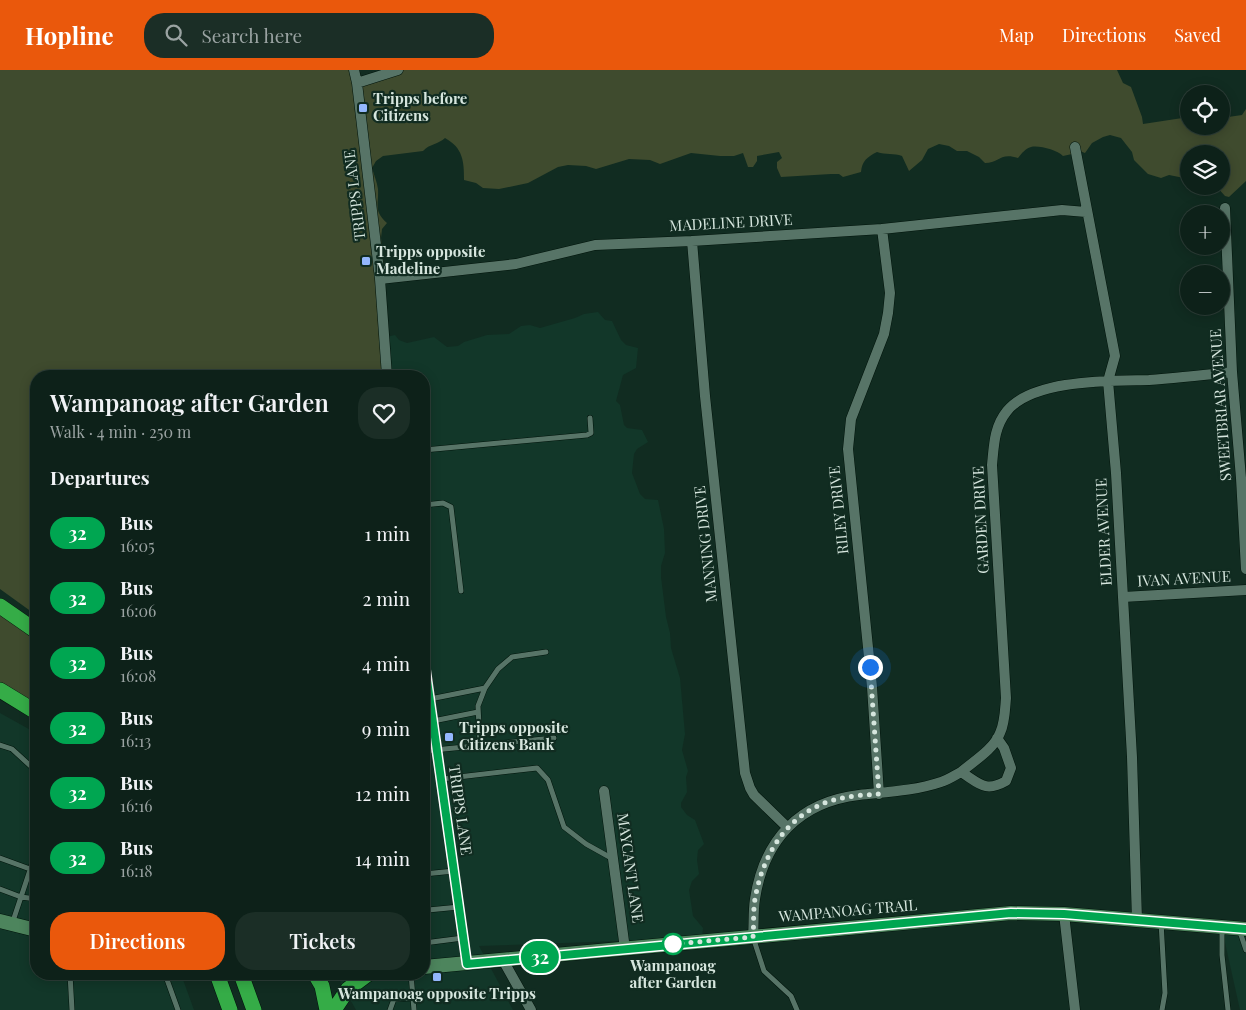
<!DOCTYPE html>
<html lang="en">
<head>
<meta charset="utf-8">
<style>
  body { margin:0; font-family:"Playfair Display",serif; background:#1b2e26; color:#f1f3f6; height:100vh; display:flex; flex-direction:column; font-size:19px; white-space:nowrap }
  * { box-sizing:border-box; margin:0 }
  p { font-size:16px; color:#9aa3a2 }
  .icon { flex:none; width:28px; height:28px; fill:none; stroke:currentColor; stroke-width:2; stroke-linecap:round; stroke-linejoin:round }
  .map { position:relative; flex:1; overflow:hidden }
  .drawer { position:absolute; left:30px; top:300px; width:400px; height:610px; display:flex; flex-direction:column; background:#0d2119; border-radius:20px; box-shadow:0 2px 12px #0003,0 0 0 1px #2d3e38 }
  .drawer>* { flex:none }
  .badge { padding:0 10px; border-radius:16px; font-size:18px; line-height:32px }
  .buttons { position:absolute; left:1180px; top:15px; display:grid; gap:10px }
  .buttons a { display:grid; place-items:center; width:50px; height:50px; border-radius:50%; background:#0d2119; box-shadow:0 2px 12px #0003,0 0 0 1px #2d3e38; font-size:25px }
  .you { position:absolute; width:25px; height:25px; margin:-12px; border:4px solid #fff; border-radius:50%; background:#1a73e8; box-shadow:0 0 0 8px #1a73e833 }
  .map>.badge { position:absolute; translate:-50% -50%; box-shadow:0 0 0 2px #fff }
  h2 { padding:0 20px; font-size:19px; line-height:45px }
  .round { display:grid; place-items:center; flex:none; width:52px; height:52px; border-radius:20px; background:#1b2e26 }
  .overview { display:flex; align-items:center; justify-content:space-between; height:85px; padding:0 20px }
  h1 { font-size:24px; font-weight:600; line-height:38px }
  .action { display:flex; gap:10px; margin-top:auto; padding:10px 20px }
  .action a { flex:1; height:58px; border-radius:20px; background:#ea580c; color:#fff; font-size:20px; font-weight:600; line-height:58px; text-align:center }
  .action a+a { background:#1b2e26; color:#f1f3f6 }
  ul { padding:0; list-style:none }
  li { display:flex; align-items:center; gap:15px; height:65px; padding:0 20px }
  li div { flex:1 }
  li b { display:block; font-size:19px }
  li em { font-style:normal }
  li .badge { min-width:55px; font-weight:700; text-align:center }
  header { display:flex; align-items:center; gap:30px; box-sizing:border-box; height:70px; padding:0 25px; background:#ea580c; color:#fff }
  header strong { font-size:24px }
  nav { display:flex; gap:28px; margin-inline-start:auto; font-size:18px }
  .search { width:350px; height:45px; background:#1b2e26; display:flex; align-items:center; gap:12px; box-sizing:border-box; padding:0 18px; border-radius:20px; color:#9aa3a2; font-size:19px }
  .map>svg:first-child { display:block }
  .built { fill:#123729 }
  .green { fill:#3f4b2e }
  .lines { fill:none; stroke-linecap:round; stroke-linejoin:round }
  .service-casing { stroke:#00140b; stroke-width:6 }
  .minor-casing { stroke:#00140b; stroke-width:11 }
  .secondary-casing { stroke:#00140b; stroke-width:15 }
  .motorway-casing { stroke:#00140b; stroke-width:16 }
  .service { stroke:#577467; stroke-width:5 }
  .minor { stroke:#577467; stroke-width:10 }
  .secondary { stroke:#4d855d; stroke-width:14 }
  .motorway { stroke:#35ac47; stroke-width:15 }
  .line-casing { stroke:#fff; stroke-width:11 }
  .line { stroke:#00a651; stroke-width:8 }
  .walk { stroke:#d6e6de; stroke-width:5; stroke-dasharray:0 9 }
  .poi-dot { fill:#94b7fd; stroke:#112c21; stroke-width:2 }
  .stop-dot { fill:#fff; stroke:#00a651; stroke-width:2.5 }
  .labels { text-anchor:middle; stroke-width:4.5; stroke-linejoin:round; paint-order:stroke }
  .poi-label { font-size:15px; font-weight:bold; fill:#d6e6de; stroke:#112c21; text-anchor:start }
  .street-label { font-size:15px; fill:#d6e6de; stroke:#112c21 }
  .stop-label { font-size:15px; font-weight:bold; fill:#d6e6de; stroke:#112c21 }
</style>
</head>
<body>
<header>
<strong>Hopline</strong>
<div class="search"><svg class="icon" aria-label="search" viewBox="0 0 24 24"><circle cx="10" cy="10" r="6"/><path d="M15 15l6 6"/></svg>Search here</div>
<nav><a>Map</a><a>Directions</a><a>Saved</a></nav>
</header>
<div class="map">
<svg width="1246" height="940" viewBox="0 0 1246 940">
  <rect width="100%" height="100%" fill="#112c21"/>
  <path class="built" d="M598 242 605 250 612 251 621 270 626 275 638 278 636 298 623 305 616 331 620 335 624 355 627 358 642 360 648 372 637 379 634 384 632 403 640 424 645 429 658 430 664 459 665 483 661 496V507L666 547 670 563 671 578 680 608 685 664 682 680 688 701 686 707 687 722 681 733V737L687 745 695 750 704 774 698 780 697 790 699 804 692 811 689 820 693 846 703 858 702 868 479 876 513 940H356L336 904H424V306H386L382 268 395 265 399 270 407 273 434 267 447 277 458 276 464 272 487 265 509 264 521 256 530 255 540 258 575 248 584 244Z
    M0 643 36 663V904H181L194 940H0Z
    M1246 856V940H1240L1222 859Z"/>
  <path class="green" d="M0 0H350L353 10 402 0H1117L1123 13 1131 17 1142 47 1143 54 1189 47V56H1221V48L1242 45 1246 39V111L1229 127 1225 126 1216 116H1221V84H1189V109L1169 105 1161 108 1148 104 1134 90 1132 82 1121 68 1110 65 1103 67 1092 73 1085 83 1077 80 1072 84 1063 86C1057 80 1039 75 1031 77 1025 79 1022 83 1018 88 1000 82 999 93 985 93L979 87 967 81H957L949 76 939 74 928 79 922 90 909 101 902 86C894 83 886 85 877 82 867 87 862 91 861 102L843 107 839 104H831L781 107 777 98V92L782 88 779 82 757 86V91L753 97H748L743 83 734 86H720L691 83 660 94 650 90 629 89 596 99 586 96 568 95 558 97 528 113 499 119 483 118 476 113 464 110C464 91 463 78 445 68 439 74 429 74 423 81L383 86 376 91 372 98C374 105 377 112 378 119 379 135 373 140 387 153L382 159 381 168 385 206 386 306H36V545L0 519Z
    M0 544 16 555 36 572V634L0 613Z"/>
  <g class="lines">
    <g class="service-casing">
      <path id="service" d="M424 380 587 365 591 363 590 348
        M424 435 443 433 451 437 461 521
        M430 629 485 618
        M433 651 478 642
        M0 675 12 679 36 701
        M480 675 478 636 485 618 498 599 512 587 546 582
        M424 681 554 668
        M441 709 537 698 548 710 564 757 586 774 613 789
        M0 788 30 799
        M424 804 454 801
        M0 819 21 827 36 829
        M428 840 459 837
        M1161 852 1165 923 1162 940
        M12 854 36 782
        M1222 858V885L1228 940
        M1239 859 1246 880
        M753 867 764 901 791 926 797 940
        M424 873 463 868
        M70 904 72 940
        M165 904 178 940
        M411 904 414 940
        M390 940 394 929 413 928"/>
    </g>
    <g class="minor-casing">
      <path id="minor" d="M354 0 357 13 380 209 387 306
        M357 13 398 0
        M1075 77 1115 286 1108 311 1116 403 1132 687 1137 850
        M1225 138 1232 302 1241 408 1246 499
        M692 171 705 326 745 703 750 718 754 725 787 757
        M380 209 516 194 595 175 692 171 882 159 1062 140 1086 142
        M1123 527 1246 520
        M424 590 467 894
        M961 702C974 691 994 679 1000 663 1005 653 1005 639 1006 628L992 395C994 375 994 357 1007 341 1033 309 1110 311 1149 310 1176 308 1204 305 1232 302
        M604 721 625 879
        M879 724 872 617 848 379 851 349 884 264 888 243 890 223 882 159
        M1064 844 1075 940
        M753 867C754 854 753 841 755 829 764 770 799 732 859 725 886 722 914 721 941 712 948 710 955 705 961 702 979 713 985 723 1006 711L1011 698 1004 678 997 668
        M503 890 531 940"/>
    </g>
    <g class="secondary-casing">
      <path id="secondary" d="M0 851 36 860
        M424 897 1011 843 1064 844 1246 859"/>
    </g>
    <g class="motorway-casing">
      <path id="motorway" d="M0 536 36 561
        M0 620 36 642
        M217 904 230 940
        M241 904 254 940
        M315 904 322 916 327 940
        M334 940 348 919 368 904"/>
    </g>
    <use href="#service" class="service"/>
    <use href="#minor" class="minor"/>
    <use href="#secondary" class="secondary"/>
    <use href="#motorway" class="motorway"/>
  </g>
  <g class="lines">
    <g class="line-casing">
      <path id="line" d="M424 589 467 894 1011 843 1064 844 1246 859"/>
    </g>
    <use href="#line" class="line"/>
    <path class="walk" d="M673 874 753 867C754 854 753 841 755 829 763 784 786 746 830 731 846 726 863 725 879 724L870 597"/>
  </g>
  <g class="poi-dot">
    <rect x="358" y="33" width="10" height="10" rx="2.5"/>
    <rect x="361" y="186" width="10" height="10" rx="2.5"/>
    <rect x="444" y="662" width="10" height="10" rx="2.5"/>
    <rect x="432" y="902" width="10" height="10" rx="2.5"/>
  </g>
  <circle class="stop-dot" cx="673" cy="874" r="10"/>
  <g class="labels">
    <g class="poi-label">
      <text x="373" y="34">Tripps before<tspan x="373" dy="17">Citizens</tspan></text>
      <text x="376" y="187">Tripps opposite<tspan x="376" dy="17">Madeline</tspan></text>
      <text x="459" y="663">Tripps opposite<tspan x="459" dy="17">Citizens Bank</tspan></text>
      <text x="437" y="929" text-anchor="middle">Wampanoag opposite Tripps</text>
    </g>
    <g class="street-label">
      <text transform="translate(355 125) rotate(-97)" y="5">TRIPPS LANE</text>
      <text transform="translate(731 153) rotate(-3)" y="5">MADELINE DRIVE</text>
      <text transform="translate(1221 335) rotate(-94)" y="5">SWEETBRIAR AVENUE</text>
      <text transform="translate(839 440) rotate(-96)" y="5">RILEY DRIVE</text>
      <text transform="translate(981 450) rotate(-93)" y="5">GARDEN DRIVE</text>
      <text transform="translate(1104 462) rotate(-93)" y="5">ELDER AVENUE</text>
      <text transform="translate(706 474) rotate(-96)" y="5">MANNING DRIVE</text>
      <text transform="translate(1184 509) rotate(-3)" y="5">IVAN AVENUE</text>
      <text transform="translate(460 740) rotate(82)" y="5">TRIPPS LANE</text>
      <text transform="translate(630 798) rotate(82)" y="5">MAYCANT LANE</text>
      <text transform="translate(848 841) rotate(-5)" y="5">WAMPANOAG TRAIL</text>
    </g>
    <g class="stop-label">
      <text x="673" y="901">Wampanoag<tspan x="673" dy="17">after Garden</tspan></text>
    </g>
  </g>
</svg>
<div class="buttons">
<a><svg class="icon" aria-label="locate" viewBox="0 0 24 24"><circle cx="12" cy="12" r="6"/><path d="M12 2v4M12 18v4M2 12h4M18 12h4"/></svg></a>
<a><svg class="icon" aria-label="layers" viewBox="0 0 24 24"><path d="M12 4l9 5-9 5-9-5zM3 14l9 5 9-5"/></svg></a>
<a>+</a>
<a>−</a>
</div>
<div class="you" style="left:870px;top:597px"></div>
<b class="badge" style="left:540px;top:887px;background:#00a651;color:#fff">32</b>
<section class="drawer">
<div class="overview"><div><h1>Wampanoag after Garden</h1><p>Walk · 4 min · 250 m</p></div><a class="round"><svg class="icon" aria-label="heart" viewBox="0 0 24 24"><path d="M12 20l-8-8c-3-5 5-10 8-4 3-6 11-1 8 4z"/></svg></a></div>
<h2>Departures</h2>
<ul>
<li><span class="badge" style="background:#00a651;color:#fff">32</span><div><b>Bus</b><p>16:05</p></div><em>1 min</em></li>
<li><span class="badge" style="background:#00a651;color:#fff">32</span><div><b>Bus</b><p>16:06</p></div><em>2 min</em></li>
<li><span class="badge" style="background:#00a651;color:#fff">32</span><div><b>Bus</b><p>16:08</p></div><em>4 min</em></li>
<li><span class="badge" style="background:#00a651;color:#fff">32</span><div><b>Bus</b><p>16:13</p></div><em>9 min</em></li>
<li><span class="badge" style="background:#00a651;color:#fff">32</span><div><b>Bus</b><p>16:16</p></div><em>12 min</em></li>
<li><span class="badge" style="background:#00a651;color:#fff">32</span><div><b>Bus</b><p>16:18</p></div><em>14 min</em></li>
</ul>
<div class="action"><a>Directions</a><a>Tickets</a></div>
</section>
</div>
</body>
</html>
